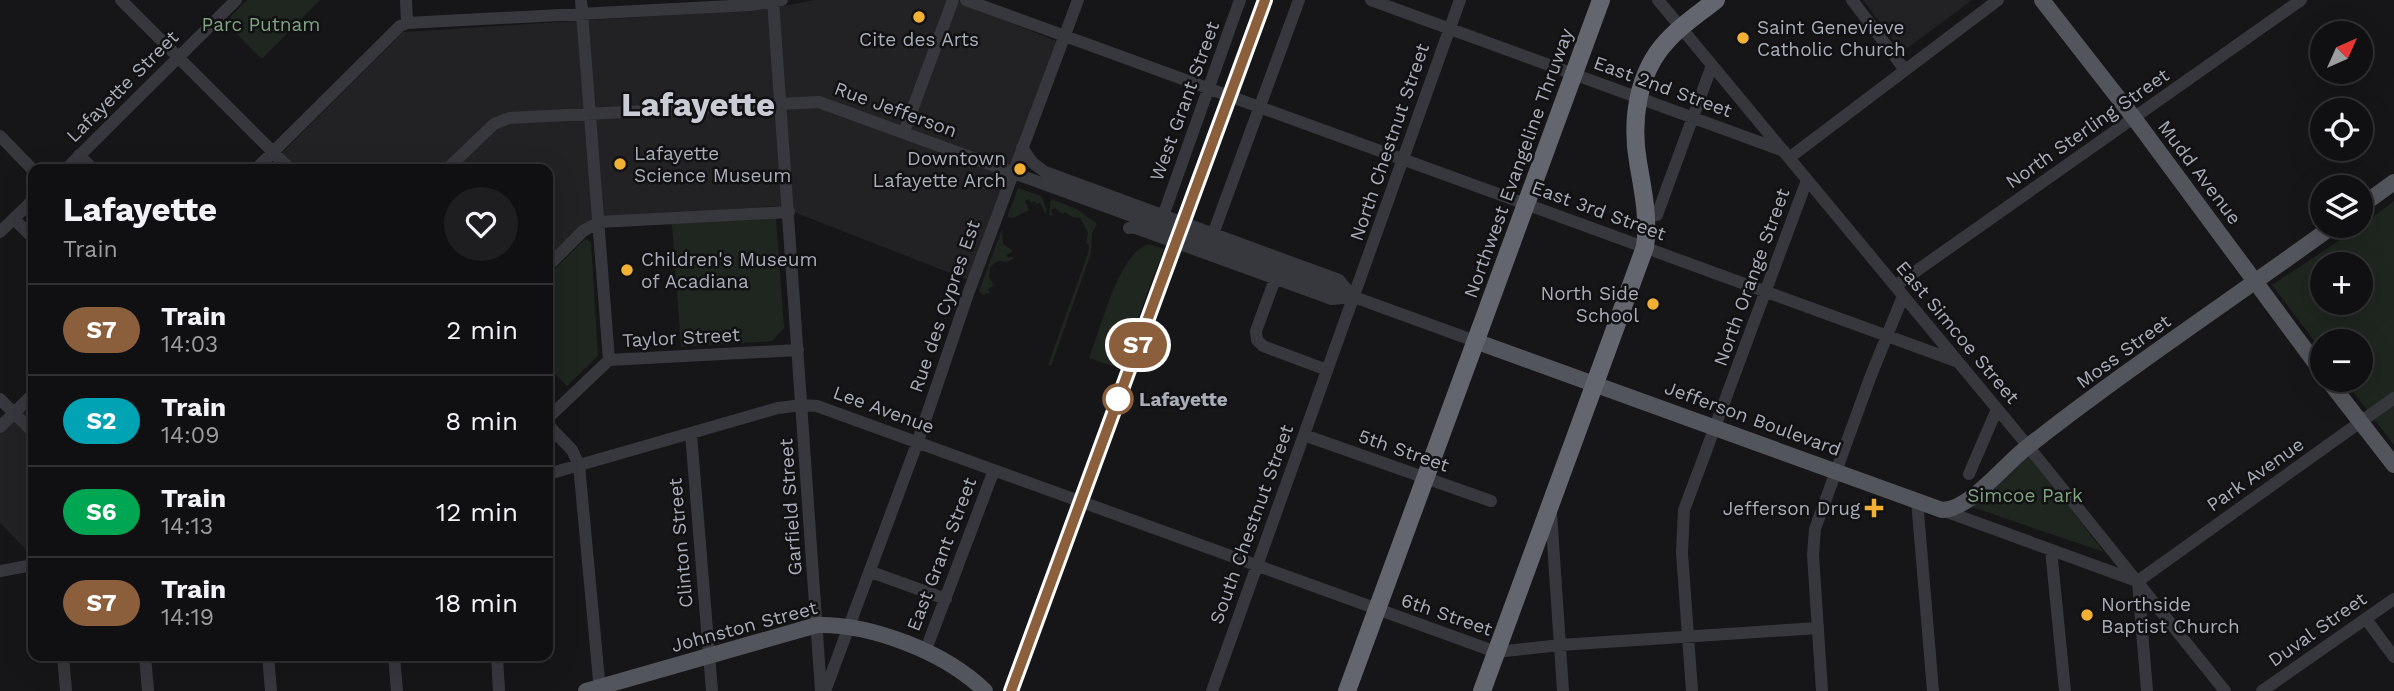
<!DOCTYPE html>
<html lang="en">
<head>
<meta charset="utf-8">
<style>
  body { margin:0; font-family:"Work Sans",sans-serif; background:#1e1e20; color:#f1f3f6; height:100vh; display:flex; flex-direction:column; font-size:26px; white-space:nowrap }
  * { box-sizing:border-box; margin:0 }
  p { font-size:23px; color:#9c9d9f }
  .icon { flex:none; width:38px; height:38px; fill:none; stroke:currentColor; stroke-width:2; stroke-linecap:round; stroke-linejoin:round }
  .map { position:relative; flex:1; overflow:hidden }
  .panel { position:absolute; left:28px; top:164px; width:525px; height:497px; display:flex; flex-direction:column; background:#101012; border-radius:14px; box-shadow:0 7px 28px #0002,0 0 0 2px #303032 }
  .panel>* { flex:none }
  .badge { padding:0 14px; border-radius:23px; font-size:24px; line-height:46px }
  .needle { width:46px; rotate:45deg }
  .fabs { position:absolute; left:2310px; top:21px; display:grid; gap:14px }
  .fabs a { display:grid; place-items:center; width:63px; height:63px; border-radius:50%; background:#101012; box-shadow:0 7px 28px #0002,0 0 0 2px #303032; font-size:35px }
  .map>.badge { position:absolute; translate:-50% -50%; box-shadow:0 0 0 4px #fff }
  .round { display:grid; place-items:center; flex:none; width:74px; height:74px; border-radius:37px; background:#1e1e20 }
  .summary { display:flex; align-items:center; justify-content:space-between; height:119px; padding:0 35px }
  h1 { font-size:33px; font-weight:700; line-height:52px }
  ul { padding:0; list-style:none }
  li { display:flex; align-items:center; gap:21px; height:91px; padding:0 35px; border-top:2px solid #303032 }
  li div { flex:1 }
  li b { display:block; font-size:26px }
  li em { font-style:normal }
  li .badge { min-width:77px; font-weight:700; text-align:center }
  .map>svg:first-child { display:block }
  .built { fill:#222225 }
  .green { fill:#1e261f; fill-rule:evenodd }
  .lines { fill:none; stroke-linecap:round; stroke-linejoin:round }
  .minor { stroke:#37383d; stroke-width:12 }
  .major { stroke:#53555c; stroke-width:16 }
  .highway { stroke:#63666e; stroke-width:18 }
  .rail { stroke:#4a4c52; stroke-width:2.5; stroke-dasharray:9 7; stroke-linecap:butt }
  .line-casing { stroke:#fff; stroke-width:16 }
  .line { stroke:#8b5e3c; stroke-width:10 }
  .poi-dot { fill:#f2b134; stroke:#111113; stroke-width:2.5 }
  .stop-dot { fill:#fff; stroke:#8b5e3c; stroke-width:3.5 }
  .labels { text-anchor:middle; stroke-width:5; stroke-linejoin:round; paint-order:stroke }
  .park-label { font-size:19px; fill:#7fa381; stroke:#111113 }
  .poi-label { font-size:19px; fill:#a8adb8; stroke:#111113; text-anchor:start }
  .street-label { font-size:19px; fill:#a8adb8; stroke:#111113 }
  .stop-label { font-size:19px; font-weight:bold; fill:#a8adb8; stroke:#111113; text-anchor:start }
  .town-label { font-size:33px; font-weight:bold; fill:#c9ccd4; stroke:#111113 }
</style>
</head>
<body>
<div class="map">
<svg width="2394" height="691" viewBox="0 0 2394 691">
  <rect width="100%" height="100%" fill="#161618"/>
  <path class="built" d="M815 0H955L1056 41 971 281 778 206 592 218 548 262V170H265L403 32 767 9Z
    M1863 0H1970L1971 1 1902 52Z
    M33 400V556H32L0 523V434Z"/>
  <path class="green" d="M247 0H320L262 59 225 22Z
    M1018 188 1041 196 1047 210 1046 214 1040 203 1036 204 1035 201 1031 203 1029 199 1025 201 1029 210 1013 218 1007 217Z
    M1051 199 1077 209 1097 224 1092 233 1091 254 1051 366 1048 365 1088 253 1089 245 1086 243 1088 233 1080 218 1072 217 1065 212 1062 214 1055 208 1051 210 1053 216 1049 215Z
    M2394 201V445L2344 380H2361V341H2322V351L2272 285 2361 226ZM2322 264H2361V303H2322Z
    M776 218 784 328 772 341 681 347 672 224Z
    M1002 229 1003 244 1013 251 1006 255 1008 258 1012 256 1013 259 1007 262 998 261 990 267 989 277 994 285 988 289 990 293 983 295 979 291Z
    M585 239 591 242 598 356 567 386 551 370 548 373V276Z
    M1149 244 1164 249 1119 368 1089 358C1100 331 1119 251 1149 244Z
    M2027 453 2104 552 1972 507Z"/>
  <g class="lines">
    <path class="minor" d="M121 0 291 170
      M406 0 407 23
      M581 0 609 360
      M773 0 821 691
      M966 0 1956 361
      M1371 0 1784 151
      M1658 0 2028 446 2225 691
      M1852 0 1905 70
      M904 132 953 0
      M0 136 33 170
      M1022 148 1033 163 1045 172 1339 280 1353 297
      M79 155 94 170
      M1789 158 1998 0
      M65 170 236 0
      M255 170 400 26 407 23 750 5 782 0
      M446 170 494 124 509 118 819 102 1475 341
      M1657 215 1712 65
      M1163 216 1240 0
      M14 219 33 238
      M1129 228 1133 227 1332 299 1353 297
      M0 232 33 200
      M1213 234 1299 0
      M548 266 583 231 599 222 789 212
      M1275 279 1256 331 1257 340 1263 346 1327 370
      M1895 286 2301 0
      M0 399 33 432
      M548 418 609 360 798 350
      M548 425 572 450 579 465 600 691
      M0 427 33 394
      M691 434 712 691
      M1304 435 1491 501
      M548 474 778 408 802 405 817 406 1496 652 1560 645 1818 628
      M1969 474 1997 409
      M1917 500 1933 691
      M1942 510 2137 581
      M1551 513 1563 691
      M2051 550 2065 691
      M0 571 33 565
      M871 572 946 599
      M2138 581 2394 398
      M2138 582 2147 691
      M2366 619 2394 657
      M925 652 994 470
      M63 656 66 691
      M145 656 148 691
      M268 656 271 691
      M394 656 397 691
      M497 656 499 691
      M825 691 918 441 968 294 1078 0
      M1212 691 1460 0
      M1692 691 1682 553 1684 510 1807 180
      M1822 691 1813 555 1815 529 1870 378 1903 296
      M2262 691 2394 599"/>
    <path class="major" d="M2042 0 2134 118 2322 372
      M2361 206 2394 182
      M1475 341 1942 510C1969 510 2003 466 2026 448 2125 370 2231 300 2333 226
      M2328 380 2394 465
      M586 691 817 625C872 624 945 652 985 691"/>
    <path class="highway" d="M1347 691 1601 0
      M1482 691 1645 247C1649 218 1643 191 1638 162 1631 121 1637 73 1667 41 1681 25 1700 13 1716 0"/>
    <path class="rail" d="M1011 691 1265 0"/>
  </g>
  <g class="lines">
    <g class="line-casing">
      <path id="line" d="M1011 691 1265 0"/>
    </g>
    <use href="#line" class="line"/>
  </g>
  <g class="poi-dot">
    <circle cx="919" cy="17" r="7"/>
    <circle cx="1743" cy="38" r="7"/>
    <circle cx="620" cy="164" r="7"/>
    <circle cx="1020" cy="169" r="7"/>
    <circle cx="627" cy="270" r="7"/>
    <circle cx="1653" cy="304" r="7"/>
    <path d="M1870.5 497.5h7v7h7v7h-7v7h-7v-7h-7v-7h7z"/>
    <circle cx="2087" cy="615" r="7"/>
  </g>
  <circle class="stop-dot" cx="1118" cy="399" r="14"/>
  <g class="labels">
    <g class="park-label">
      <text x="261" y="31">Parc Putnam</text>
      <text x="2025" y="502">Simcoe Park</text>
    </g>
    <g class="poi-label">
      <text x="1757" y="34">Saint Genevieve<tspan x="1757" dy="22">Catholic Church</tspan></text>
      <text x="919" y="46" text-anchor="middle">Cite des Arts</text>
      <text x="634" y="160">Lafayette<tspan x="634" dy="22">Science Museum</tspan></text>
      <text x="1006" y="165" text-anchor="end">Downtown<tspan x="1006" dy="22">Lafayette Arch</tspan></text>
      <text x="641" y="266">Children's Museum<tspan x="641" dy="22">of Acadiana</tspan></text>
      <text x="1639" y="300" text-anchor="end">North Side<tspan x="1639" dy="22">School</tspan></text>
      <text x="1860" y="515" text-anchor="end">Jefferson Drug</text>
      <text x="2101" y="611">Northside<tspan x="2101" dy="22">Baptist Church</tspan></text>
    </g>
    <g class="street-label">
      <text transform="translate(122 86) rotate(-45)" y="7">Lafayette Street</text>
      <text transform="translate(1663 86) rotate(20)" y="7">East 2nd Street</text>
      <text transform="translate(1184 101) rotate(-70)" y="7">West Grant Street</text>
      <text transform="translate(896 109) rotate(20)" y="7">Rue Jefferson</text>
      <text transform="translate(2087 128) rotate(-35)" y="7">North Sterling Street</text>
      <text transform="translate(1389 142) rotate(-71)" y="7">North Chestnut Street</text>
      <text transform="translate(1518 163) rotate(-70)" y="7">Northwest Evangeline Thruway</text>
      <text transform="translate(2200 172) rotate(53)" y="7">Mudd Avenue</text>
      <text transform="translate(1599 210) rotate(20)" y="7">East 3rd Street</text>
      <text transform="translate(1751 277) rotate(-70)" y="7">North Orange Street</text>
      <text transform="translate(944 306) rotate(-71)" y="7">Rue des Cypres Est</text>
      <text transform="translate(1958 332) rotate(50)" y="7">East Simcoe Street</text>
      <text transform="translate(681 337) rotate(-3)" y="7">Taylor Street</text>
      <text transform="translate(2123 351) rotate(-36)" y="7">Moss Street</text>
      <text transform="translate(884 409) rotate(20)" y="7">Lee Avenue</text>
      <text transform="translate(1753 418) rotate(20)" y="7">Jefferson Boulevard</text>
      <text transform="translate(1404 450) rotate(19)" y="7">5th Street</text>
      <text transform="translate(2255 474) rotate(-35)" y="7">Park Avenue</text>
      <text transform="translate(790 507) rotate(-94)" y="7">Garfield Street</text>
      <text transform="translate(1251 524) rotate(-70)" y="7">South Chestnut Street</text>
      <text transform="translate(680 543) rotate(-95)" y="7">Clinton Street</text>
      <text transform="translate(941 554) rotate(-69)" y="7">East Grant Street</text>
      <text transform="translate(1447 614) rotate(19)" y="7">6th Street</text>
      <text transform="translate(744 626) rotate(-15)" y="7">Johnston Street</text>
      <text transform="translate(2317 629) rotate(-35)" y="7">Duval Street</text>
    </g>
    <g class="stop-label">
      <text x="1139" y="406">Lafayette</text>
    </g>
    <g class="town-label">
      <text x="698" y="116">Lafayette</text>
    </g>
  </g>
</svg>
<div class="fabs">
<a><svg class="needle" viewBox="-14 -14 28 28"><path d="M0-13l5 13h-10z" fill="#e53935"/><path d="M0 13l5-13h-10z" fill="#9c9d9f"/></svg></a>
<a><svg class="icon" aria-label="locate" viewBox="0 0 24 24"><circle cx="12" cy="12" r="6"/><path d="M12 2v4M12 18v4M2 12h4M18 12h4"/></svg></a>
<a><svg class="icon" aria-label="layers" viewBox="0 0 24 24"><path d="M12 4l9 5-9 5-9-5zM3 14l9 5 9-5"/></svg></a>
<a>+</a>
<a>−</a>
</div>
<b class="badge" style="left:1138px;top:345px;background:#8b5e3c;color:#fff">S7</b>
<section class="panel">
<div class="summary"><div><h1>Lafayette</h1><p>Train</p></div><a class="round"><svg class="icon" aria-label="heart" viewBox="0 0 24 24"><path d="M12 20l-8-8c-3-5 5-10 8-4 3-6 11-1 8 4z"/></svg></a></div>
<ul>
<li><span class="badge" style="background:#8b5e3c;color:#fff">S7</span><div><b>Train</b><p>14:03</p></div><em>2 min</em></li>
<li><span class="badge" style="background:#00a3b4;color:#fff">S2</span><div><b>Train</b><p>14:09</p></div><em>8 min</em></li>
<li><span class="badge" style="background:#00a651;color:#fff">S6</span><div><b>Train</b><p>14:13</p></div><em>12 min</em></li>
<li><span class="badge" style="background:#8b5e3c;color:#fff">S7</span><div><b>Train</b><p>14:19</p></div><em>18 min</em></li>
</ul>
</section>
</div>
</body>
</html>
